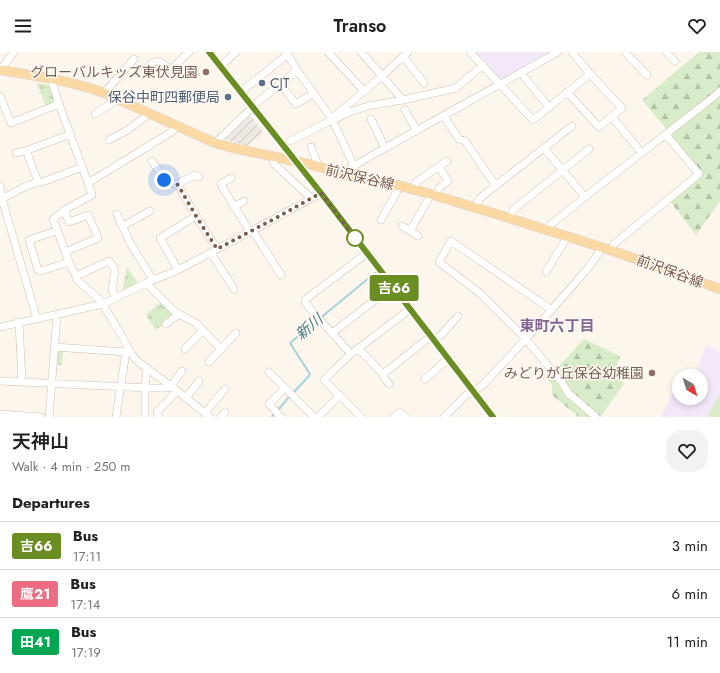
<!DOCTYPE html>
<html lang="en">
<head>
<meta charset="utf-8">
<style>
  body { margin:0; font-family:Jost,"Noto Sans JP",sans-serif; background:#f2f2f2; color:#222; height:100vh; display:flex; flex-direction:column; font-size:15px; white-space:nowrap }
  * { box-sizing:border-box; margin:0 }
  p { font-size:13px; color:#767676 }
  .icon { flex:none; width:22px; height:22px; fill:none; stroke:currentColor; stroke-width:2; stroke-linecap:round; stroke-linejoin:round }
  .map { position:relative; height:365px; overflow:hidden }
  .sheet { display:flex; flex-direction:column; background:#fff; flex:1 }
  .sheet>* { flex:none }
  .badge { padding:0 8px; border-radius:3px; font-size:14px; line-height:26px }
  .needle { width:26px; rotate:141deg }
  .fabs { position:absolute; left:672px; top:317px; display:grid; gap:8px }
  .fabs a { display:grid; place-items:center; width:36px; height:36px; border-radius:50%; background:#fff; box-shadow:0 2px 6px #0003; font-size:20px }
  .you { position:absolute; width:20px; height:20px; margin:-10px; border:3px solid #fff; border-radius:50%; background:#1a73e8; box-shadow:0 0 0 6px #1a73e833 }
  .map>.badge { position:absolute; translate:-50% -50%; box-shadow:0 0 0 2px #fff }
  h2 { padding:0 12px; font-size:15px; line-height:36px }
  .round { display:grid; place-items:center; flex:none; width:42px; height:42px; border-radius:16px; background:#f2f2f2 }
  .summary { display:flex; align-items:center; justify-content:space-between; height:68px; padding:0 12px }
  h1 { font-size:19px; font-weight:600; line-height:30px }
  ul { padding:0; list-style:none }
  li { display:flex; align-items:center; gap:12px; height:48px; padding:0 12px; border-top:1px solid #e0e0e0 }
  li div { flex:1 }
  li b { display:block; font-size:15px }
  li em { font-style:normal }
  li .badge { min-width:44px; font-weight:700; text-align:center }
  header { display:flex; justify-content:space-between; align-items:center; height:52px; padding:0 12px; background:#fff; font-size:18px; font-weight:600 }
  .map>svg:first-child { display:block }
  .industrial { fill:url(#industrial-furrows) }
  .education { fill:#f3e8fa }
  .grass { fill:url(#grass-tufts) }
  .forest { fill:url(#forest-firs) }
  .pitch { fill:#d8ecc9 }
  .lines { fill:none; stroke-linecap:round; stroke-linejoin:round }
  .stream { stroke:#a5d3da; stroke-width:2 }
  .minor-casing { stroke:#d1beb0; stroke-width:8 }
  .major-casing { stroke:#dad1cd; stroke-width:10 }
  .minor { stroke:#fff; stroke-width:7 }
  .major { stroke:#fbd9a5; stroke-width:9 }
  .line-casing { stroke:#fff; stroke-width:9 }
  .line { stroke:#6b8e23; stroke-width:6 }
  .walk { stroke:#7a5c4d; stroke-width:4; stroke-dasharray:0 7.2 }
  .education-dot { fill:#8d6e63; stroke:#fffaf3; stroke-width:1.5 }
  .service-dot { fill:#5c6f8a; stroke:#fffaf3; stroke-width:1.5 }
  .stop-dot { fill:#fff; stroke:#6b8e23; stroke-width:2 }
  .labels { text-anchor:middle; stroke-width:3; stroke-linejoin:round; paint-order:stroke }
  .education-label { font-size:14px; fill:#785e54; stroke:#fffaf3; text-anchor:end }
  .service-label { font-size:14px; fill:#4e5e75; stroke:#fffaf3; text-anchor:start }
  .street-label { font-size:14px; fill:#7a5c4d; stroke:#fffaf3 }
  .neighbourhood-label { font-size:15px; font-weight:bold; fill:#846695; stroke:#fffaf3 }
  .water-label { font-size:15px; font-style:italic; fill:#437c86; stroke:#fffaf3 }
</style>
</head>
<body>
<header><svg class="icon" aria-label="menu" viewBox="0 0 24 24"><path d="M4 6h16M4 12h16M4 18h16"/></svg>Transo<svg class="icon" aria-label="heart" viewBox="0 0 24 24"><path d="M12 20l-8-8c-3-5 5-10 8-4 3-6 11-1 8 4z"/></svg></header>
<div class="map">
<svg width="720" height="365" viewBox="0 0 720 365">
  <defs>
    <pattern id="industrial-furrows" width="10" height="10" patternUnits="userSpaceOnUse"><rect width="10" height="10" fill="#efe9e4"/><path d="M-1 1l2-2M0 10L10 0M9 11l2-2" fill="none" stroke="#c7c0bb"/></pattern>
    <pattern id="grass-tufts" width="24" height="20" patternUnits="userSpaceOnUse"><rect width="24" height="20" fill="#d8ecc9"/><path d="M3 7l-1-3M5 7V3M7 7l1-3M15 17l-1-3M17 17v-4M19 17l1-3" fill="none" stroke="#b4c2a5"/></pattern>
    <pattern id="forest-firs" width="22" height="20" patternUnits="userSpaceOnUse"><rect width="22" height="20" fill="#d8ecc9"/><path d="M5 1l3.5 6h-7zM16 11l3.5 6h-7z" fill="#b4c2a5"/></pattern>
  </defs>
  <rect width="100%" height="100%" fill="#fdf6ec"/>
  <path class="industrial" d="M249 62 263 80 247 94 224 87Z"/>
  <path class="education" d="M475 0H549L500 28Z
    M706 292 720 300V365H661L679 327V346H701V324H681L683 319 698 317Z"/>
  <path class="grass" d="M37 31 49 33 55 49 54 51 46 55Z
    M127 215 138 231 122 239Z
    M162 249 175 262 156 278 146 263Z"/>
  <path class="forest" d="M699 0H720V36L668 79 642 48Z
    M720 42V149L696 183 669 148 701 122 669 83Z
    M584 287 620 304 615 319 624 332 600 365H579L552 343V333L547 327Z
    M58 298 63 299 62 313H56L57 300Z"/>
  <path class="pitch" d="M720 341V365H709V361Z"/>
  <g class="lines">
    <path class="stream" d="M294 340 308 325 310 322 290 291 375 221
      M278 358 289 345
      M272 365 273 363"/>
    <g class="minor-casing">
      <path id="minor" d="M209 0 321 141 493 365
        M286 0 297 18 332 67 354 114
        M328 0 364 39
        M361 0 403 48
        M470 0 533 68 590 22
        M625 0 647 23
        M666 0 675 9
        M403 4 424 31
        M148 15C156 5 162 10 170 18L189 0
        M220 15 236 0
        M0 18 14 0
        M521 21 549 55
        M51 27 59 52 92 142V143L68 156 53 167 69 210 78 229 100 248 103 252 112 268 122 284 131 301 137 309 171 334 182 319
        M280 32 296 52 314 41
        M241 40 288 2
        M567 40 599 75 622 56 590 22 572 0
        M104 41 134 7
        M0 44 11 71 59 52
        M405 58 417 79
        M95 62 118 47
        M335 64 382 24 408 0
        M444 64 459 87 465 89 496 134
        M612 65 642 101
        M371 67 385 96
        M71 82 28 98 27 101 38 130H42L83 115
        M109 88 126 79 144 66 147 60
        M290 89 332 68 350 60 368 54 403 48 456 36 483 13
        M215 91 258 50 297 18
        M311 95 319 115
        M544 96 572 74
        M16 101 25 99H27
        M273 105 274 112 311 146
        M152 109 165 128 178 133 196 164 217 197
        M343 122 354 114 385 96 558 0
        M231 126 222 131 221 133 250 180
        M88 131 173 79 176 73
        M177 132 195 123 199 125
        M0 134 2 147 37 267
        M414 138 416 130 447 109
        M435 144 439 136 448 129 439 115
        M2 147 22 136 38 130
        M234 155 244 149
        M475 155 480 146 544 96 585 145
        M64 158 69 170 88 163 98 185V186L65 200
        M117 162 130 191 153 228
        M509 166 514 157 589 97
        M381 168 400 134
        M123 174 150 159
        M402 174 418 184
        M544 178 585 145 711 47 720 39
        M56 179 29 188 38 218 41 219 69 210
        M253 179 281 223
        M410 179 429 146 430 142
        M611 198 614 192 699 122 666 83
        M211 201 234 237
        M178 218 160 186 196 164
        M546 220 567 185
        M76 224 109 209 110 210 115 218 112 238 116 246
        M146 231 174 259 197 272 221 297
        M552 258 451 189 439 210 448 217 481 242 526 287 563 332 568 341 596 365
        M316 264 305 250 306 247 367 201
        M321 269 351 302
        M19 270 22 330
        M166 272 179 262
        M0 275 103 252 146 231 178 218 274 167 321 141
        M332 281 375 248 376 244 391 232
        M434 289 440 284 458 264
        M55 295 126 300
        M185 297 203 278
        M359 297 383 322V324L389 332
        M209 310 236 281
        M269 320 314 365
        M383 322 431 284
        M425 327 448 307
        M0 329 150 336H169L171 334 210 365
        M186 346 199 329
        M205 361 225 337
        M0 362 41 365
        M49 365 57 263
        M116 365 126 300 131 301
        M145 365V336L147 316
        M159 365 157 360 158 359 177 339
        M221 365 225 360
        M281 365 269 352 285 336
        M318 365 340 343
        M361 365 324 328 334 318 351 302 410 257
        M394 365 400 360 405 365
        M444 365 466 343 482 334 526 287 588 216 602 196"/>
    </g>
    <g class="major-casing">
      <path id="major" d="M0 18C35 24 70 28 104 41L215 91 233 96 313 113 343 122 405 135 430 142 509 166 607 197 659 215 720 237"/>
    </g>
    <use href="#minor" class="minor"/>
    <use href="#major" class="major"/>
  </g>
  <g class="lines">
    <g class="line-casing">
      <path id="line" d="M209 0 321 141 493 365"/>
    </g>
    <use href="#line" class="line"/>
    <path class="walk" d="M164 128 178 133 196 164 217 197 274 167 321 141 355 186"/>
  </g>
  <g class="education-dot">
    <circle cx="206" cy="20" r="4"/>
    <circle cx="652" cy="321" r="4"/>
  </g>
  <g class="service-dot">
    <circle cx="262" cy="31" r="4"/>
    <circle cx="228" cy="45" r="4"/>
  </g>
  <circle class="stop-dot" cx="355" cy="186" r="8"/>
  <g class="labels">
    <g class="education-label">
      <text x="198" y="25">グローバルキッズ東伏見園</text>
      <text x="644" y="326">みどりが丘保谷幼稚園</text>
    </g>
    <g class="service-label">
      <text x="270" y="36">CJT</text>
      <text x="220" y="50" text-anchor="end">保谷中町四郵便局</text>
    </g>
    <g class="street-label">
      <text transform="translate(360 125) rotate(13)" y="5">前沢保谷線</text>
      <text transform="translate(670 219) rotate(20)" y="5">前沢保谷線</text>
    </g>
    <g class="neighbourhood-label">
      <text x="557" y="279">東町六丁目</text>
    </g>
    <g class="water-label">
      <text transform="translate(309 275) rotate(-40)" y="5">新川</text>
    </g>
  </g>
</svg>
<div class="fabs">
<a><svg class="needle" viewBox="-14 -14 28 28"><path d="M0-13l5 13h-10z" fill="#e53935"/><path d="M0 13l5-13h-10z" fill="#767676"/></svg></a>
</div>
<div class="you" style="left:164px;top:128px"></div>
<b class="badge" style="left:394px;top:236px;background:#6b8e23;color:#fff">吉66</b>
</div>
<section class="sheet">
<div class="summary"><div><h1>天神山</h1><p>Walk · 4 min · 250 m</p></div><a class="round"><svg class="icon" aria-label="heart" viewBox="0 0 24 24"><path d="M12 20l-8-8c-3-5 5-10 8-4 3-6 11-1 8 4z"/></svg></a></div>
<h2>Departures</h2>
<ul>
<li><span class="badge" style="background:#6b8e23;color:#fff">吉66</span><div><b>Bus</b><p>17:11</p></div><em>3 min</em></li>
<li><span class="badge" style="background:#ec6d81;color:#fff">鷹21</span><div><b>Bus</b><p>17:14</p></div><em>6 min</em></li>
<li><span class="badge" style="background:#00a651;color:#fff">田41</span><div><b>Bus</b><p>17:19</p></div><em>11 min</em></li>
</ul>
</section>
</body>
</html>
